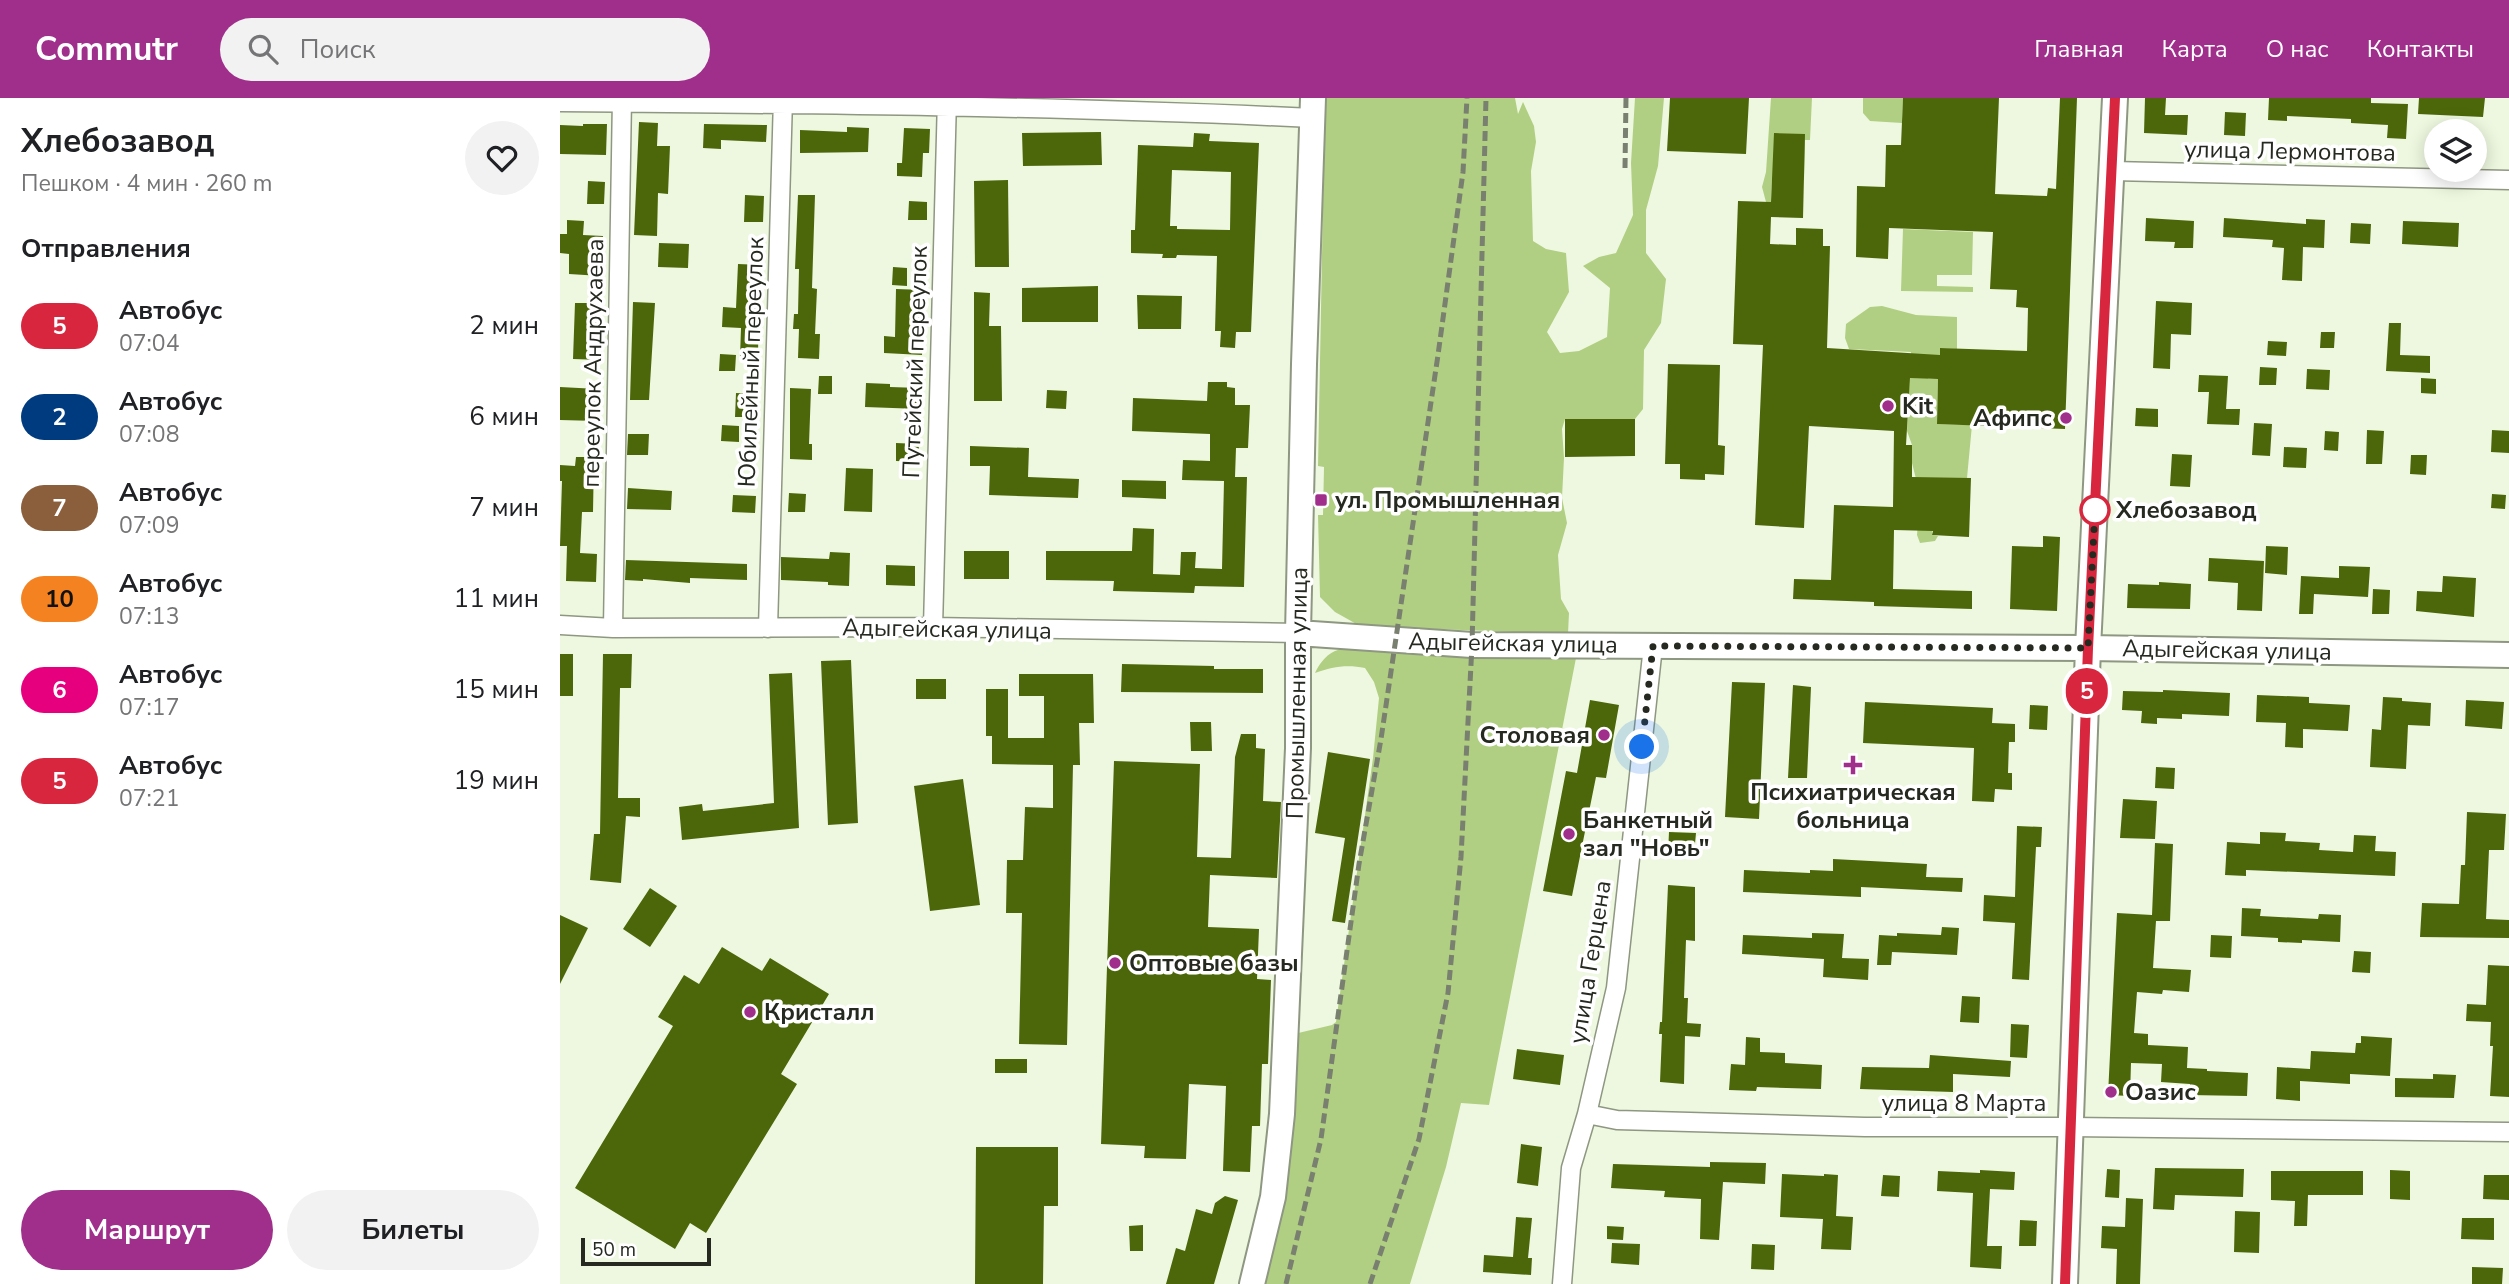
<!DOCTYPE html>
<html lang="ru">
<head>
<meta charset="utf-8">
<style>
  body { margin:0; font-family:"Nunito Sans",sans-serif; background:#f2f2f2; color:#202124; height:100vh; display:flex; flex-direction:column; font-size:26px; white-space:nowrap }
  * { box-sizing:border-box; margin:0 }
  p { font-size:23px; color:#757577 }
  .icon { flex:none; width:38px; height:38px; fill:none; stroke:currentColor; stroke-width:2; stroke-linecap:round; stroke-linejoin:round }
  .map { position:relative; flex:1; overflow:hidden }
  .drawer { display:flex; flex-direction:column; background:#fff; width:560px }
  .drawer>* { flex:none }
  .badge { padding:0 14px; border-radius:23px; font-size:24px; line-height:46px }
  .buttons { position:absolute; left:1864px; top:21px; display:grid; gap:14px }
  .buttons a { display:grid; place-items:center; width:63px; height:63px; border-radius:50%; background:#fff; box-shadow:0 4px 18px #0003; font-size:35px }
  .scale { position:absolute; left:21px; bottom:18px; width:130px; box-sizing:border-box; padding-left:7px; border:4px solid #252920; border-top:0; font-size:19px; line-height:24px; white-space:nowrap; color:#252920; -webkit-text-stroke:5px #fff; paint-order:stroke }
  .you { position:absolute; width:35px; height:35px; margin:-18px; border:5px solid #fff; border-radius:50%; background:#1a73e8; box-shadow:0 0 0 10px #1a73e833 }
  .map>.badge { position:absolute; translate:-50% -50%; box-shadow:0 0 0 4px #fff }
  h2 { padding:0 21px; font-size:26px; line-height:63px }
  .round { display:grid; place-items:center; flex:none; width:74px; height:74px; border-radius:37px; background:#f2f2f2 }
  .head { display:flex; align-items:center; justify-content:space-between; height:119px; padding:0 21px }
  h1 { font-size:33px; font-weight:700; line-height:52px }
  .cta { display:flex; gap:14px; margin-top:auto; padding:14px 21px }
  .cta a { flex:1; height:80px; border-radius:42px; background:#a02f8c; color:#fff; font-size:28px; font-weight:700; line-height:80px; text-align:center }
  .cta a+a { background:#f2f2f2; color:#202124 }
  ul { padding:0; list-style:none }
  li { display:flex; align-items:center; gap:21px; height:91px; padding:0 21px }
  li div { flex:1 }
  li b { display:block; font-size:26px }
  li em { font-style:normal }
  li .badge { min-width:77px; font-weight:700; text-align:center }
  header { display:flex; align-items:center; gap:42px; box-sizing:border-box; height:98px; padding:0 35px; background:#a02f8c; color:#fff }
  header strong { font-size:33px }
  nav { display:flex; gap:38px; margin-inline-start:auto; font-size:24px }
  .search { width:490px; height:63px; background:#f2f2f2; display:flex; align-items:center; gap:18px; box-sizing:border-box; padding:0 24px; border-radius:38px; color:#757577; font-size:26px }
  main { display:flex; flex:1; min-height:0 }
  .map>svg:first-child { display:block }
  .green { fill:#b1cf82 }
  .building { fill:#4c6709; fill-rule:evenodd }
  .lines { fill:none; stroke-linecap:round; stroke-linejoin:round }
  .street-casing { stroke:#8e9781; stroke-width:21 }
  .secondary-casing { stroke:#8e9781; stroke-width:28 }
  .street { stroke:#fff; stroke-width:18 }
  .secondary { stroke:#fff; stroke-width:24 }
  .rail { stroke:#798070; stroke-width:5; stroke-dasharray:10 5; stroke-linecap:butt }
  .line-casing { stroke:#fff; stroke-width:16 }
  .line { stroke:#d7263d; stroke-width:10 }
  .walk { stroke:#252920; stroke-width:7; stroke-dasharray:0 12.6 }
  .poi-dot { fill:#a02f8c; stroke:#fff; stroke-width:2.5 }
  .stop-dot { fill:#fff; stroke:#d7263d; stroke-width:3.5 }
  .labels { text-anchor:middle; stroke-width:7; stroke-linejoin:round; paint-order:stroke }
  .street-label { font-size:24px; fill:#252920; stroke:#fff }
  .poi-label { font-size:24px; font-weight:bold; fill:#252920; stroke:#fff; text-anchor:start }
  .stop-label { font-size:24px; font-weight:bold; fill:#252920; stroke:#fff; text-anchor:start }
</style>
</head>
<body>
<header>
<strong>Commutr</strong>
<div class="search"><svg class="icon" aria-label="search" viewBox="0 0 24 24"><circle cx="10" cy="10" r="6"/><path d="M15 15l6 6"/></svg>Поиск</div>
<nav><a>Главная</a><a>Карта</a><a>О нас</a><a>Контакты</a></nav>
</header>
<main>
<section class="drawer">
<div class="head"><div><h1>Хлебозавод</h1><p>Пешком · 4 мин · 260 m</p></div><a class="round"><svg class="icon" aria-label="heart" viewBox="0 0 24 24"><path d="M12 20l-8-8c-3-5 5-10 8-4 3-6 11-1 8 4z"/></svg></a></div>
<h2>Отправления</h2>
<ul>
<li><span class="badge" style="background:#d7263d;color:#fff">5</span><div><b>Автобус</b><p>07:04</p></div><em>2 мин</em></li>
<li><span class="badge" style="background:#003b80;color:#fff">2</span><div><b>Автобус</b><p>07:08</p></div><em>6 мин</em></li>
<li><span class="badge" style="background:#8b5e3c;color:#fff">7</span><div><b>Автобус</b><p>07:09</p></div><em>7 мин</em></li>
<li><span class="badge" style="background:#f58220;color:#111">10</span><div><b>Автобус</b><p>07:13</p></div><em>11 мин</em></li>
<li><span class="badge" style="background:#e6007e;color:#fff">6</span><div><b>Автобус</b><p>07:17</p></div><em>15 мин</em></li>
<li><span class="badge" style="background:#d7263d;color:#fff">5</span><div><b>Автобус</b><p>07:21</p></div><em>19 мин</em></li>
</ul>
<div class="cta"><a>Маршрут</a><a>Билеты</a></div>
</section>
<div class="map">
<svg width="1949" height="1186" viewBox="0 0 1949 1186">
  <rect width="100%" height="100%" fill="#eef8e0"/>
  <path class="green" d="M765 0H955L958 16 963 4 974 28 976 44 971 73 973 143 986 151 1006 155 1009 194 987 234 1000 255 1019 253 1047 239 1050 190 1023 168 1039 159 1056 155 1073 117 1071 65 1075 0H1104L1098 68 1086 112V155L1106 181 1101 225 1084 252 1083 311 1075 321H1005L1002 331 1004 360 1002 400 1007 425 998 457 1001 501 1009 515 1008 536 800 528 775 514 760 499 758 417H763L764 369 758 368Z
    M1211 0H1252L1250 42H1245L1244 82 1212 81 1211 104H1206L1202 89 1206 74Z
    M1303 0H1343L1342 25 1310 23 1303 15Z
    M1343 131 1413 134 1412 177H1377V188L1413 189V194L1341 193Z
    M1322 208 1356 217 1397 219V251L1380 250V257L1368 281H1378L1377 326 1412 327 1407 380H1374L1372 437 1378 438 1375 443 1360 445 1357 437 1360 397 1352 365V347L1347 333 1351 254 1289 251 1285 240 1286 226 1310 209Z
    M793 549 1016 560 929 1007 901 1005 886 1069 850 1186H699L734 936 772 927 776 924 813 660 819 600 814 584 805 570C786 566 772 569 755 575 764 557 773 551 793 549Z"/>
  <path class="building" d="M1110 0H1189L1186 56 1107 53Z
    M1343 0H1439L1435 96 1487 98 1488 90 1496 91 1500 0H1517L1505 331 1377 326 1378 281 1350 280 1346 347H1352V379L1411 380 1409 439 1372 437 1373 433 1334 432 1333 491 1412 493V511L1314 508V504L1233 501 1234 481 1271 482 1274 407 1333 409 1334 333 1249 328 1244 430 1195 427 1203 247 1173 246 1178 103 1211 104 1214 35 1245 36 1243 120 1211 119 1210 146 1236 147V130L1263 131V148H1270L1267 250 1380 257V250L1467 253 1468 210 1456 209 1457 192 1430 191 1433 134 1329 130 1328 161 1296 159 1297 88 1325 89 1326 47H1341Z
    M1585 0H1606L1605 17H1628L1627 37 1584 35Z
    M1709 0H1811V5L1848 6 1846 41 1827 40 1828 27 1791 25V21L1727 18V23L1708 22Z
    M1859 0H1925L1923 19 1858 16Z
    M1665 14 1686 15 1685 38 1664 37Z
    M79 24 98 25 97 48H110L108 96 98 95 97 138 74 137Z
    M23 26H47L46 57 0 56V27L23 28Z
    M144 26 207 27 206 44 161 42V51L143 50Z
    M287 29 309 30 308 54 240 55V32L287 34Z
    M344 30 370 31 369 55H363L362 79 337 78V65H342Z
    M541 34 542 67 463 68 462 35Z
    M634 35 650 36 649 43 699 45 691 234H676L675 250 660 249 661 233H655L657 158 617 157 616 160H602L603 156 571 155V132H575L578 47 633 49ZM612 72 671 74 670 132 617 131V128H610Z
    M448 82 449 169H415L414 83Z
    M28 83 45 84 44 106H27Z
    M185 97 204 98 203 124H184Z
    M238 97H255L252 190 257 191 255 236H260L259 261 238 260 239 231H233L234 216H238L239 171H235Z
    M349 103 367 104V122H348Z
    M1586 120 1634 123 1633 150H1614L1615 144 1585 143Z
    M1664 120 1746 126V121L1765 122 1764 150 1743 149 1742 183 1722 182 1724 150 1712 149 1713 142 1663 139Z
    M7 122 24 123 23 137 43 138 41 178 9 176V156L0 155V136H7Z
    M1843 123 1899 125 1898 149 1842 146Z
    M1791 125 1811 126 1810 146 1790 145Z
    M99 145 129 146 128 170 98 169Z
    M178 166 202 167 201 186 199 185 198 260 180 259 181 230 162 229 163 209 176 210Z
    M333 169 347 170V188L332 187Z
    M538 188V224H462V190Z
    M336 191 365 192 362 257 324 255V238L335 239Z
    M414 194 430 195 429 228H441L442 303H414Z
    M577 197 622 198 621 231H578Z
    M1596 203 1632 205 1631 237 1611 236 1610 271 1593 270Z
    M73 204 95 205 89 302H70Z
    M15 205H42V262L13 261Z
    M1829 225H1841L1840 257 1870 258V275L1826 273Z
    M1761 234H1775L1774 250H1760Z
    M1708 243 1727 244 1726 258 1707 257Z
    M160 256 176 257 175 273H159Z
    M1108 266 1160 267 1158 347 1165 348 1164 377 1145 376V382L1120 381V366H1105Z
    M1700 269 1717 270 1716 287H1699Z
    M1747 271 1770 272 1769 292 1746 291Z
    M1639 277 1668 278 1666 311H1680L1679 327 1647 326 1649 294H1638Z
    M259 278H272V296H258Z
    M1861 280 1876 281V296L1861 295Z
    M648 284H667V289L675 290V307H690L688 350H676L675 379H687L684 489 635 488 634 495 553 493 554 483 486 482V453H572L573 430 594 431 593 476 620 477 621 454H636L635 470 662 471 664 383 622 382 623 362 650 363V336L572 333 573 300 647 303Z
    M306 285 330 286V289L360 290V311L305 309Z
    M0 289 38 291 37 323 0 322Z
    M230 290 251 291 249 346H252V362L230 361Z
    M487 292 507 293 506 311 486 310Z
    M176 295 197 296 196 319H175Z
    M1576 310 1598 311V329L1575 328Z
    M1005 321H1075V358L1005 359Z
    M1694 325 1712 326 1710 358 1692 357Z
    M162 327 179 328V344L161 343Z
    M1807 332 1824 333 1822 366H1806Z
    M1932 332 1949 333V355L1931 354Z
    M1765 333 1779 334 1778 353 1764 352Z
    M68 336H89L88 357H67Z
    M336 345 359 346 358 364 336 363Z
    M410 348 469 350 468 379 519 381 518 400 429 397 430 368H410Z
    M1724 349 1747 350 1746 370 1723 369Z
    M1612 356 1632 357 1630 389 1610 388Z
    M1851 357H1867L1866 377 1850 376Z
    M16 359H34L33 414H22L20 455 37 456 36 484 6 483 7 448H0L2 383H0V367L15 368Z
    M286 370 313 371 312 414 284 413Z
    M562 382 606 383V401L562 399Z
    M68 390 112 393 111 412 67 411Z
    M229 395 246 396 245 414H228Z
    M1932 396 1946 397 1945 411 1931 410Z
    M173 397 196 398 195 415 172 414Z
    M1483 438 1500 439 1497 513 1450 511 1452 448 1483 449Z
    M1706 448 1728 449 1727 477 1705 475Z
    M404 453H449V481H404Z
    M270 454 290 455 289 488 268 487V484L221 482V459L269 461Z
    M1649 460 1704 463 1702 513 1677 512 1678 485 1648 483Z
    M66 462 187 466V482L130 480V485L83 481V483L65 482Z
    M326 467 355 468V488L326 487Z
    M1779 468 1810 469 1808 499 1754 496 1753 516H1739L1741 478 1779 480Z
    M1883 478 1916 480 1914 519 1856 513 1857 493 1882 494Z
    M1599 484 1631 486 1630 511 1567 510 1568 486 1599 487Z
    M1813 491 1830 492 1829 516H1812Z
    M0 556H13V598H0Z
    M43 556H72L71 590H60L58 700H80V719L66 718 61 785 30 782 34 736H40Z
    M291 562 298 725 268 727 261 563Z
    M562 566 654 568V571H703V595L561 594Z
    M232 575 239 730 122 742 119 709 142 706 143 713 214 705 209 576Z
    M459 576H533L534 625H519L520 667H513L507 947 459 946 462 815H446L447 762H463L465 709 493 710V667L432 666V638H426V591H448V640H484V598H459Z
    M356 581H386V601H356Z
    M1172 584 1205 585 1199 721 1165 719Z
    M1233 587 1251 589 1247 680H1228Z
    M1603 592 1670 595 1669 618 1622 616V621L1597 620V626L1581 625 1582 613 1562 612 1563 593 1603 594Z
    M1697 597 1749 599V605L1790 607 1788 633 1743 631V650L1725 649 1726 625 1696 624Z
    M1823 599 1842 600V603L1871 605 1870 628 1848 627 1846 671 1810 669 1812 631 1821 632Z
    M1030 602 1059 607 1046 680 1036 679 1012 798 983 793 1006 673 1017 675Z
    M1906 602 1944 604 1942 631 1905 628Z
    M1305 604 1433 610 1432 625 1455 626V644H1449L1448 675H1452V692L1435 691 1434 704 1412 703 1414 650 1303 645Z
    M1470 607 1488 608 1487 632 1469 631Z
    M630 624H651L652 653H631Z
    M681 636H696V650L705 651 703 703 721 704 717 780 650 777 648 829 699 831 697 881 711 882 708 966H702L700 1028H692L690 1074 663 1073 666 988 629 986 626 1061 584 1060 585 1048 541 1046 554 663 640 666 637 759 671 760 675 659Z
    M768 654 810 661 785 825 772 823 785 740 755 735Z
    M1596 669 1615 670 1614 691 1595 690Z
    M403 681 420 807 370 813 354 688Z
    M1563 701 1597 703 1595 741 1560 740Z
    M1907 714 1946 716 1944 752H1929L1926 821 1949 822V840L1860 839 1862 805 1899 806 1901 767H1905Z
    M1457 728 1482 729 1481 749H1476L1469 882 1452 881 1455 825 1423 823 1424 797 1455 799Z
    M1109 734 1136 735 1134 756 1108 755Z
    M1700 734 1726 735 1725 743 1760 745 1759 752 1793 754 1794 737 1816 738 1815 753 1836 754 1835 778 1686 772V778L1665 777 1667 744 1700 746Z
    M1595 745 1613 746 1610 823H1596L1593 870 1631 872 1629 894 1603 892 1602 896 1577 894 1574 935 1588 936V947L1628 949 1627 970 1647 971V973L1688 975 1687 998 1629 997 1630 986 1601 984 1602 966 1571 965 1570 998 1548 997 1557 815 1592 817Z
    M1273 761 1367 766 1366 779 1403 780 1402 794 1301 789V799L1183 794 1184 772 1250 775V772L1273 773Z
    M1108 787 1135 789V843L1126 842 1124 900H1128L1127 925 1141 926 1140 939 1125 938 1124 986 1100 984 1102 936H1099L1100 924H1102Z
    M90 790 117 808 90 849 63 831Z
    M1682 810 1701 811 1700 818 1758 821 1759 816 1781 817 1780 844 1742 842V845L1718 844V840L1681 838Z
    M0 817 28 830 0 886Z
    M1382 829 1399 830 1397 857 1332 854 1331 867H1317L1319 837 1337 838V835L1381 837Z
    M1252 835 1284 836 1282 860 1309 861 1308 882 1263 879 1264 861 1182 856 1183 837 1252 840Z
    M1651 837 1672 838 1671 860 1650 859Z
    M162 849 202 873 210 860 269 896 221 976 237 986 146 1135 130 1125 115 1151 15 1090 113 928 98 919 124 877 139 886Z
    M1794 853 1811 854 1810 875 1792 874Z
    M1928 867 1949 868V999L1930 998 1933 948H1930L1931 924 1906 923 1907 906 1926 907Z
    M1402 898 1420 899 1419 925 1400 924Z
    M1451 926 1469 927 1467 960 1450 959Z
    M1801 938 1832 940 1830 978 1790 976V986L1740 983V1003L1716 1001 1717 969 1750 971 1751 953 1795 955 1796 945H1801Z
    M1186 939 1200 940V954L1225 955V965L1262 967 1261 991 1197 989 1196 993 1169 992 1171 966 1185 967Z
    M957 951 1004 957 1000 987 953 981Z
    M1370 957 1451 963 1450 979 1393 976V994L1300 991 1302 969 1369 970Z
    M435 961H467V975H435Z
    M1873 976 1896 977 1894 1000 1835 999V980L1873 981Z
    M961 1046 982 1049 978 1088 957 1085Z
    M416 1049H498V1108H484L483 1186H415Z
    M1150 1064 1206 1065 1205 1086 1163 1084 1159 1142 1140 1141 1141 1101 1104 1099 1105 1093 1051 1090 1053 1066 1150 1069Z
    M1595 1070 1684 1071 1683 1099 1615 1097 1614 1112 1593 1111Z
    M1547 1071 1560 1072 1559 1100 1545 1099Z
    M1420 1072 1455 1074 1454 1092 1430 1091 1427 1148H1442L1441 1171 1410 1169 1413 1095 1377 1093 1378 1073 1420 1075Z
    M1830 1072 1850 1073V1102L1830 1101Z
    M1711 1073H1803V1097H1748L1747 1128H1734L1735 1103 1711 1102Z
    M1222 1076 1264 1078V1076L1278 1077 1276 1118 1293 1119 1291 1152 1261 1151 1263 1121 1220 1119Z
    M1323 1077 1340 1078 1339 1099 1321 1098Z
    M1924 1077H1949V1102L1923 1101Z
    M665 1098 678 1102 654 1186H606L616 1150 625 1153 636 1111 652 1116 655 1105Z
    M1566 1100 1583 1101 1580 1186H1556L1557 1151 1541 1150 1542 1128 1565 1129Z
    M1675 1113 1700 1114 1699 1155 1674 1154Z
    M956 1119 972 1120 968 1160H972L971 1177 923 1174 924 1157 953 1159Z
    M1902 1120H1934V1142L1901 1141Z
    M1460 1122 1477 1123 1476 1148H1459Z
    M583 1127V1153H570L569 1128Z
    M1047 1128 1064 1129 1063 1142 1047 1141Z
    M1052 1145 1080 1146 1079 1167 1051 1165Z
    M1192 1146 1215 1147 1214 1172 1191 1171Z
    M1912 1169 1943 1170 1942 1186H1912Z"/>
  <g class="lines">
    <g class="street-casing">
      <path id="street" d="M0 4C251 6 502 8 752 20
        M1552 73 1949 82
        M0 527 53 530 373 529 738 535
        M373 529 387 0
        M53 530 62 0
        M208 530 223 0
        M1027 1016 1057 1022 1305 1029H1510L1949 1034
        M1002 1186 1011 1070 1027 1016 1056 890 1093 548"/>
    </g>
    <g class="secondary-casing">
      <path id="secondary" d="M738 535 912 547 1528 550 1949 557
        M692 1186 713 1099 722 1016 738 650V535L744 266 753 0
        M1505 1186 1528 550 1555 0"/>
    </g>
    <use href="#street" class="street"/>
    <use href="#secondary" class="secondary"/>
    <path class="rail" d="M1065 70 1066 0
      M726 1186 761 1041 799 766 821 641 878 257 903 74 907 0
      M810 1186 859 1041 888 895 901 759 912 547 926 0"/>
  </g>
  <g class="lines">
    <g class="line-casing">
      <path id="line" d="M1505 1186 1528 550 1555 0"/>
    </g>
    <use href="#line" class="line"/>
    <path class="walk" d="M1082 649 1093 548 1528 550 1535 412"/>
  </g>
  <g class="poi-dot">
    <circle cx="1328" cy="308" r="7"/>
    <circle cx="1506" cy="320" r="7"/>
    <rect x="754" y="395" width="14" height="14" rx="3.5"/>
    <circle cx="1044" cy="637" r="7"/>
    <path d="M1289.5 656.5h7v7h7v7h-7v7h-7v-7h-7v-7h7z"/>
    <circle cx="1009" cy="736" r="7"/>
    <circle cx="555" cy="865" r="7"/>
    <circle cx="190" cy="914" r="7"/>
    <circle cx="1551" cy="994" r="7"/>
  </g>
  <circle class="stop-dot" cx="1535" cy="412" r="14"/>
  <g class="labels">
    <g class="street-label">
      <text transform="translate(1730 53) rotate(1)" y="8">улица Лермонтова</text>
      <text transform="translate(191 264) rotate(-88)" y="8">Юбилейный переулок</text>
      <text transform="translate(355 264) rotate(-88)" y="8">Путейский переулок</text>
      <text transform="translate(33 265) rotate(-89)" y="8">переулок Андрухаева</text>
      <text transform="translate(387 531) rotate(1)" y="8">Адыгейская улица</text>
      <text transform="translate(953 545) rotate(1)" y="8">Адыгейская улица</text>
      <text transform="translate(1667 552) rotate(1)" y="8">Адыгейская улица</text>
      <text transform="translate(737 595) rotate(-89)" y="8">Промышленная улица</text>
      <text transform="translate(1030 864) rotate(-81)" y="8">улица Герцена</text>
      <text x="1404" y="1013">улица 8 Марта</text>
    </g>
    <g class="poi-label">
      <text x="1342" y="316">Kit</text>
      <text x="1492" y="328" text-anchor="end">Афипс</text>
      <text x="775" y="410">ул. Промышленная</text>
      <text x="1030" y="645" text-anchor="end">Столовая</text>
      <text x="1293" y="702" text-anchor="middle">Психиатрическая<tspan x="1293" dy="28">больница</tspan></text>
      <text x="1023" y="730">Банкетный<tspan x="1023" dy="28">зал "Новь"</tspan></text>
      <text x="569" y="873">Оптовые базы</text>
      <text x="204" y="922">Кристалл</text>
      <text x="1565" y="1002">Оазис</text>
    </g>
    <g class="stop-label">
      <text x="1556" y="420">Хлебозавод</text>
    </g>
  </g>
</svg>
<div class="buttons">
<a><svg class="icon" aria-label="layers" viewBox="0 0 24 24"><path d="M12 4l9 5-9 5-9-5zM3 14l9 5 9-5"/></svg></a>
</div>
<div class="scale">50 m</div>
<div class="you" style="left:1082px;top:649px"></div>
<b class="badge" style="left:1527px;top:593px;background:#d7263d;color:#fff">5</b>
</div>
</main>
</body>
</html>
